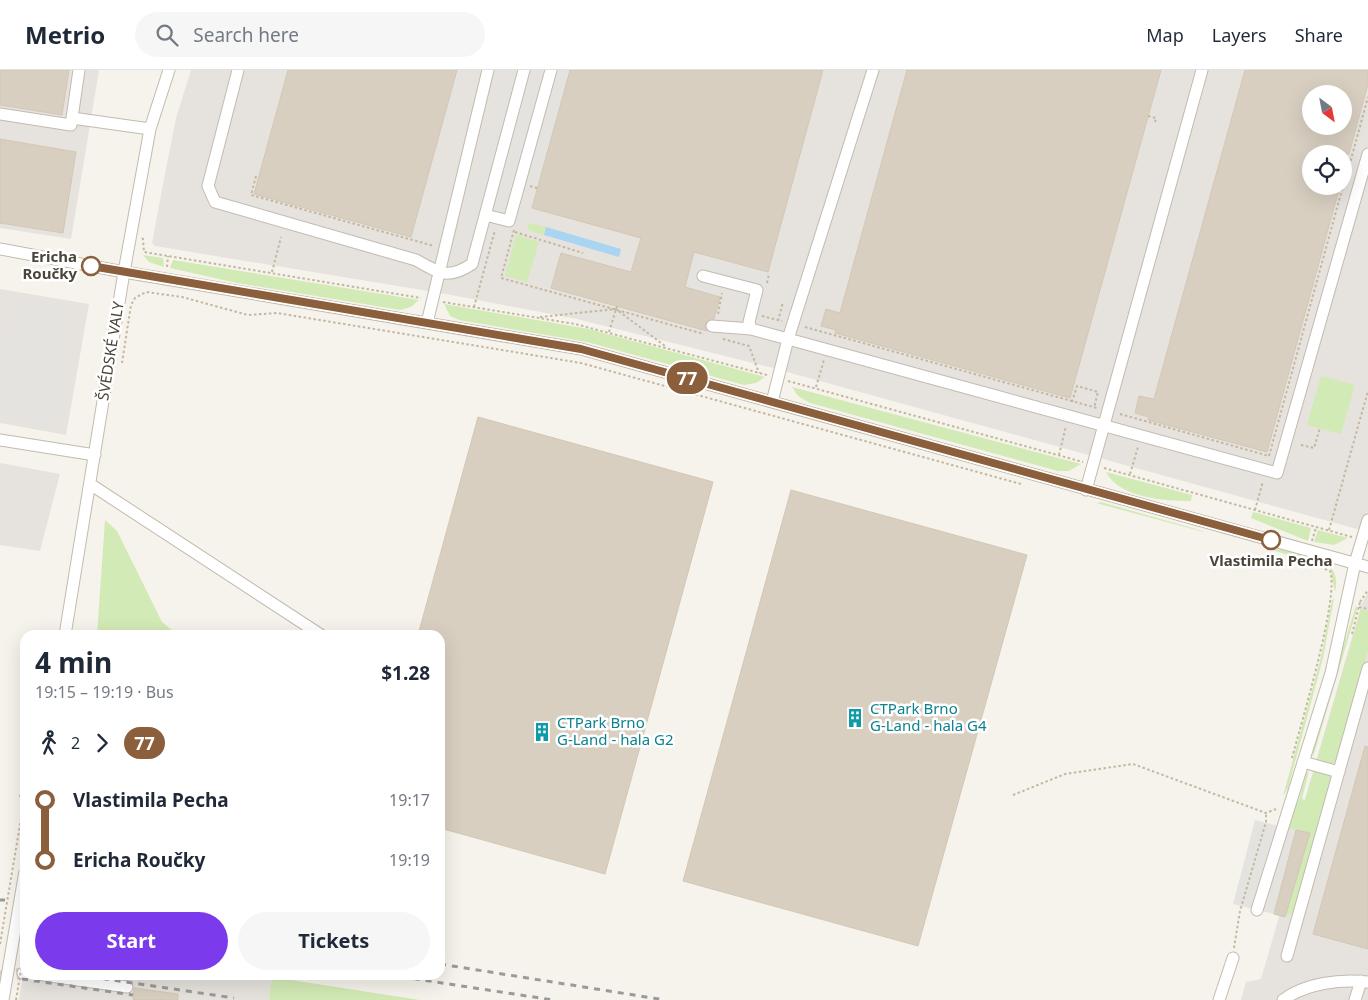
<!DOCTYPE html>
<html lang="en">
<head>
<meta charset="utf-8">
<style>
  body { margin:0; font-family:"Noto Sans",sans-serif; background:#f6f6f7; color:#1f2937; height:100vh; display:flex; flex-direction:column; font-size:19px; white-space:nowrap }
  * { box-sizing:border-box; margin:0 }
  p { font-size:16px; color:#747a83 }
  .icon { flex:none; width:28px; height:28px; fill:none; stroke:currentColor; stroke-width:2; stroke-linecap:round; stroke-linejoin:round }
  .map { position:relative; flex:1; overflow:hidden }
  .sheet { position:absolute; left:20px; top:560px; width:425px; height:350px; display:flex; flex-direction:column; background:#fff; border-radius:15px; box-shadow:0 5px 20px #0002 }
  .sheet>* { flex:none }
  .badge { padding:0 10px; border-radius:16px; font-size:18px; line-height:32px }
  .needle { width:32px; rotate:148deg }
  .controls { position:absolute; left:1302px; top:15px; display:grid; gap:10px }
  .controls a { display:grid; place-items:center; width:50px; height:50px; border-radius:50%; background:#fff; box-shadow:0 5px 20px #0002; font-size:25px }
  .map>.badge { position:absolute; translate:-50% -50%; box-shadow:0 0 0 2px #fff }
  .legs { display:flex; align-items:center; gap:8px; height:55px; padding:0 15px; font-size:16px }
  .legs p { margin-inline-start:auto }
  .summary { display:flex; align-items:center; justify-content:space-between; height:85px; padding:0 15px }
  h1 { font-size:28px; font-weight:700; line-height:38px }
  .button { display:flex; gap:10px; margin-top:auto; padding:10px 15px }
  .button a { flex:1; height:58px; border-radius:30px; background:#7c3aed; color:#fff; font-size:20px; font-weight:700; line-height:58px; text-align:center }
  .button a+a { background:#f6f6f7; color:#1f2937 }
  ul { padding:0 15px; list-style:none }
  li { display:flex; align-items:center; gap:18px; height:60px; font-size:19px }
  li i { display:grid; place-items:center; width:8px; height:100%; margin:0 6px; background:currentColor }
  li i::after { content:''; width:12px; height:12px; margin:-6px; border:4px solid; border-radius:50%; background:#fff }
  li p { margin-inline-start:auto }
  li:first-child i { background:linear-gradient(#0000 50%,currentColor 0) }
  li:last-child i { background:linear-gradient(currentColor 50%,#0000 0) }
  header { display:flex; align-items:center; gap:30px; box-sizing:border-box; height:70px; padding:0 25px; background:#fff; border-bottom:1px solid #e0e1e3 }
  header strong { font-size:24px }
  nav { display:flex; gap:28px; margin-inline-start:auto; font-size:18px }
  .search { width:350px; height:45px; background:#f6f6f7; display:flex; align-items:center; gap:12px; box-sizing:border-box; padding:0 18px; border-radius:28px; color:#747a83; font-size:19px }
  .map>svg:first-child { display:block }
  .industrial { fill:#e6e2dd; fill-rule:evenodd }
  .green { fill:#d2eab5 }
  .parking { fill:#e5e3e0 }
  .water { fill:#a9d4f2 }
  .building { fill:#d8cfc1; stroke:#d3c7b4; fill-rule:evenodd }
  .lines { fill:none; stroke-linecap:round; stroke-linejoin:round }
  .minor-tunnel { stroke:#d4d0c8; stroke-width:11; stroke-dasharray:11 5.5; stroke-linecap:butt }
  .minor-casing { stroke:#c2bbae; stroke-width:13 }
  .path { stroke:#c4b79f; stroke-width:2; stroke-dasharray:2.5 2.5; stroke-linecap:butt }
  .minor { stroke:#fff; stroke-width:11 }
  .rail { stroke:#9a9a9a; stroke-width:3; stroke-dasharray:6 6; stroke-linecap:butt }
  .minor-bridge-casing { stroke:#c2bbae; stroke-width:13; stroke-linecap:butt }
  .path-bridge { stroke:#c4b79f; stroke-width:2; stroke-dasharray:2.5 2.5; stroke-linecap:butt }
  .minor-bridge { stroke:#fff; stroke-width:11 }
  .line-1-casing { stroke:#fff; stroke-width:11 }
  .line-1 { stroke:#8b5e3c; stroke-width:8 }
  .stop-1-dot { fill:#fff; stroke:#8b5e3c; stroke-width:2.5 }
  .labels { text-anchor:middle; stroke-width:5; stroke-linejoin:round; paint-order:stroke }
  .stop-label { font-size:15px; font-weight:bold; fill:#4b4439; stroke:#fff; text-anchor:end }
  .street-label { font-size:15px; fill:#4b4439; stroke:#fff }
  .culture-label { font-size:15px; fill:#0d838f; stroke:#fff; text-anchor:start }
</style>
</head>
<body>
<header>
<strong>Metrio</strong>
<div class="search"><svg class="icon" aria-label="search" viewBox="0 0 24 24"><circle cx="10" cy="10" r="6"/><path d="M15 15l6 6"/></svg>Search here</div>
<nav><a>Map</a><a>Layers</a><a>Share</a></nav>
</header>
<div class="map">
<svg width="1368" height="930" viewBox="0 0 1368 930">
  <rect width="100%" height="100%" fill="#f6f3ec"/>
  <path class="industrial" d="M0 0H99L71 169 0 158Z
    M191 0H1368V462L769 297 577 249 446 224 155 176 152 173 163 114 176 48ZM1311 24H1344V56H1311ZM1311 84H1344V116H1311Z
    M0 219 89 234 66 365 0 353Z
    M0 393 60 404 40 481 0 475Z
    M1368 522V930H1241L1246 912 1261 909 1310 739 1303 736 1362 533Z
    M25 894V905H259L272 907 269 930H19Z"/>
  <path class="green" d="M529 153 546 157 544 165 527 160Z
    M516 165 539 172 527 212 505 206Z
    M143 185 163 188 164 197 149 192Z
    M173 190 419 230 411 237 400 240 237 213 170 198Z
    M444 234 589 259 765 307 756 313 744 315 587 272 459 250 450 246Z
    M1321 306 1355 315 1341 364 1307 355Z
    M792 317 1081 394 1069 401H1058L810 333 798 326Z
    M1106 402 1192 425 1191 431C1165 431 1119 428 1106 402Z
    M1101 432 1203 461 1204 462 1096 433Z
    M1253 442 1311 458 1308 471 1251 448Z
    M105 450 117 461 162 552 178 565H97Z
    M1318 460 1348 468 1334 475 1314 472Z
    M1266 478 1305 482 1301 489Z
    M1312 483C1329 491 1340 502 1335 522L1330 498 1311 492Z
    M1334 528 1323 588 1288 718 1283 726 1321 587 1332 530Z
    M1356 535 1357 539 1313 687 1312 680Z
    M1361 539 1368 541V580L1338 690 1332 694 1317 690Z
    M1314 700 1328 704 1332 708 1296 840 1285 847 1310 763 1286 758 1299 729 1306 704 1309 701 1302 729 1305 730Z
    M272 907 420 930H269Z"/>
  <path class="parking" d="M507 0H570L539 112 527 109 513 160 495 156 484 193 455 186Z
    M694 182 771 203 756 254 735 249 739 231 685 217Z
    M16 228 69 238 53 354 0 346Z
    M0 263 6 264 0 300Z
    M1255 750 1296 760 1274 844 1233 834Z"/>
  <path class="water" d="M546 157 621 179 619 187 544 165Z"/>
  <path class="building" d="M0 0H69L62 45 0 35Z
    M288 0H457L411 167 254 124Z
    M570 0H823L768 202 694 182 685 217 720 227 714 249 706 252 707 261 551 218 561 183 631 202 641 168 532 138Z
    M907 0H1161L1070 328 835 263 836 260 821 256 826 239 840 243Z
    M1245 0H1368V14L1349 84H1311V116H1340L1267 382 1148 350 1149 347 1135 343 1139 326 1154 329ZM1311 24H1344V56H1311Z
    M0 69 76 82 63 163 0 153Z
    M478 347 713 412 605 804 440 758V565H418Z
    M791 420 1027 485 918 876 683 811Z
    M1365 676 1368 677V879L1313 864Z
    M1296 760 1310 763 1285 847 1274 844Z
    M134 918 178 924V930H133Z"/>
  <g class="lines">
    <path class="minor-tunnel" d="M0 906 23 903"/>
    <g class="minor-casing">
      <path id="minor" d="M238 0 208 116 215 132 416 190C439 203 448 210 472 194L524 0
        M0 44 71 55 79 0
        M72 48 150 59
        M485 145 509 151 551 0
        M0 179 124 202 581 279 1368 497
        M703 206 757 220 749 252 751 259
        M427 253 488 0
        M712 256 751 259 788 269 1277 403 1368 84
        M772 332 788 269 873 0
        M0 370 95 385
        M90 414 321 565
        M1086 420 1202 0
        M65 565 124 202 150 59 169 0
        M1303 692 1339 702
        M1257 840 1331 603 1355 493 1368 450
        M1287 886 1368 598
        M23 903H25
        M43 905 127 917
        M1219 930 1233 888
        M1283 930C1306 913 1340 909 1368 912
        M1355 930 1361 911"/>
    </g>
    <path class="path" d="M1148 46 1156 48 1155 52
      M256 106 251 125 434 176
      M1344 115 1368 27
      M530 116 537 118
      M514 160 501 208 704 264
      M515 162 583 183
      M142 168 143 169 144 182 421 228
      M167 197 168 186
      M272 202 281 167
      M767 213 769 204
      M443 232 575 254 767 305
      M474 237 495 160
      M718 244 722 223
      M762 246 782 251
      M540 247 616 239 665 276
      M778 251 783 232
      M805 257 1097 338
      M609 262 617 236
      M723 269 749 276 759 303
      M122 293 131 235 135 228 146 222 182 227 248 245 277 243 581 293 1021 414
      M788 311 1083 392
      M816 317 824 290
      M1072 332 1077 316 1098 322 1094 338
      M1120 344 1269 386
      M1301 375 1314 378 1320 358
      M1059 385 1066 356
      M1269 386 1343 116
      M1104 398 1352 467
      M1130 404 1138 377
      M1255 440 1263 411
      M1329 460 1368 321
      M1312 471 1316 457
      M1360 532 1368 520
      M1359 537 1368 539
      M1352 564 1360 532
      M1292 688C1300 657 1340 526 1330 501L1321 497
      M1013 725 1065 704 1133 694 1266 743 1276 739
      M20 727 25 702
      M1234 878 1240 841 1266 752V743"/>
    <use href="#minor" class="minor"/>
    <path class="rail" d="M0 830H5
      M440 894 665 930
      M24 898H25
      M79 905 234 928
      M390 905 553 930
      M22 909 133 925"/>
    <g class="minor-bridge-casing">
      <path id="minor-bridge" d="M3 930 25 801"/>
    </g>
    <path class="path-bridge" d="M0 874 25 725
      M16 930 25 876"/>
    <use href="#minor-bridge" class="minor-bridge"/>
  </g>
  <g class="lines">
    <g class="line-1-casing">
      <path id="line-1" d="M91 196 581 279 1271 470"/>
    </g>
    <use href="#line-1" class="line-1"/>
  </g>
  <defs>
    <g id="building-bare" transform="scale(1.5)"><path d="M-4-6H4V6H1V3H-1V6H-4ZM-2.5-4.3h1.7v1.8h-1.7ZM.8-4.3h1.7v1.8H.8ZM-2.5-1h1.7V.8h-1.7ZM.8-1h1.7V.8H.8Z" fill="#0f9aa8" stroke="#fff" stroke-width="2.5" paint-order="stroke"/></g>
  </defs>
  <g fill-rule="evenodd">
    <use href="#building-bare" x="855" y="648"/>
    <use href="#building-bare" x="542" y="662"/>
  </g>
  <g class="stop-1-dot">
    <circle cx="91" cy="196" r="9"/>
    <circle cx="1271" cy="470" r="9"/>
  </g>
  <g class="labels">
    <g class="stop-label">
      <text x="77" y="192">Ericha<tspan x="77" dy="17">Roučky</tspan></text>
      <text x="1271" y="496" text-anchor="middle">Vlastimila Pecha</text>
    </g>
    <g class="street-label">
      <text transform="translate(111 281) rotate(-81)" y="5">ŠVÉDSKÉ VALY</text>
    </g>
    <g class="culture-label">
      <text x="870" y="644">CTPark Brno<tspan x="870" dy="17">G-Land - hala G4</tspan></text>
      <text x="557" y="658">CTPark Brno<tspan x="557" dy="17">G-Land - hala G2</tspan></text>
    </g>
  </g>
</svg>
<div class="controls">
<a><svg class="needle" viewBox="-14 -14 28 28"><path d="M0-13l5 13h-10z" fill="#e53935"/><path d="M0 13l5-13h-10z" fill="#747a83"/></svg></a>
<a><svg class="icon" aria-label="locate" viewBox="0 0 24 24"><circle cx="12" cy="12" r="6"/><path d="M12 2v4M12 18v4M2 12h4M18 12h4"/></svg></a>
</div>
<b class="badge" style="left:687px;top:308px;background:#8b5e3c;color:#fff">77</b>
<section class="sheet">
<div class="summary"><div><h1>4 min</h1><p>19:15 – 19:19 · Bus</p></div><b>$1.28</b></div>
<div class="legs"><svg class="icon" aria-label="walk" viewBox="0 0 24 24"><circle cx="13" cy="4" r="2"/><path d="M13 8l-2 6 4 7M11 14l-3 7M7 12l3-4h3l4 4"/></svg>2<svg class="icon" aria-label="forward" viewBox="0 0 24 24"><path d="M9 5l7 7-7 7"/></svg><b class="badge" style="background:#8b5e3c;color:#fff">77</b></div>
<ul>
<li><i style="color:#8b5e3c"></i><b>Vlastimila Pecha</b><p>19:17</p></li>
<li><i style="color:#8b5e3c"></i><b>Ericha Roučky</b><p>19:19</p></li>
</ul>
<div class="button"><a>Start</a><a>Tickets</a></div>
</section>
</div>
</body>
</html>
